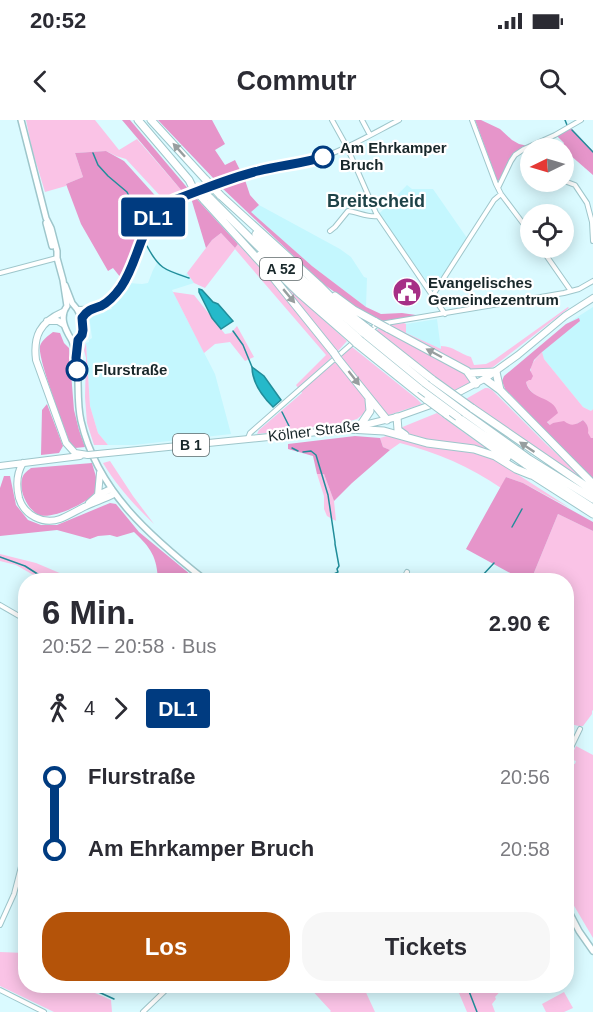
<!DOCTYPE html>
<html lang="de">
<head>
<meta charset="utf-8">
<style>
  body { margin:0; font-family:Arial,sans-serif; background:#f7f7f7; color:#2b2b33; height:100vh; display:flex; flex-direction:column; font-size:22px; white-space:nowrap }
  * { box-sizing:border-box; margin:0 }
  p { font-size:20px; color:#7c7c81 }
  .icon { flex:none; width:33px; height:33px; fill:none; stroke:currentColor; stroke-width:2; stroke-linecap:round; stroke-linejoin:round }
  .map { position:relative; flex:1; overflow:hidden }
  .side { position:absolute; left:18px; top:453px; width:556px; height:420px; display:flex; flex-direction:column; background:#fff; border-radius:24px; box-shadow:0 3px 15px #0003 }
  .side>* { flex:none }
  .badge { padding:0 12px; border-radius:4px; font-size:21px; line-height:39px }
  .needle { width:39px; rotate:265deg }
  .tools { position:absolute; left:520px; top:18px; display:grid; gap:12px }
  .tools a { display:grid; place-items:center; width:54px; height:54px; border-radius:50%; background:#fff; box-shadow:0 3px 15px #0003; font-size:30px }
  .map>.badge { position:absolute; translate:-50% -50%; box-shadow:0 0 0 3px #fff }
  .legs { display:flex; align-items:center; gap:9px; height:66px; padding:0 24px; font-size:20px }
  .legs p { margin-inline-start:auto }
  .overview { display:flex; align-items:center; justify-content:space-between; height:102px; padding:0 24px }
  h1 { font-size:33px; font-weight:700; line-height:45px }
  .button { display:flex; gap:12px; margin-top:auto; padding:12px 24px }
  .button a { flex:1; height:69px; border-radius:24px; background:#b45309; color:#fff; font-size:24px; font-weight:700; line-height:69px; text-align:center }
  .button a+a { background:#f7f7f7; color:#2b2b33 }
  ul { padding:0 24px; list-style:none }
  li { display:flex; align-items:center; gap:21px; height:72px; font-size:22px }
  li i { display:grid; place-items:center; width:9px; height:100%; margin:0 8px; background:currentColor }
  li i::after { content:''; width:15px; height:15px; margin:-8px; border:4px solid; border-radius:50%; background:#fff }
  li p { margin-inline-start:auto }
  li:first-child i { background:linear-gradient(#0000 50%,currentColor 0) }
  li:last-child i { background:linear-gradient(currentColor 50%,#0000 0) }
  .status { display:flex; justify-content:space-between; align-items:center; height:42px; padding:0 30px; background:#fff; direction:ltr }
  .status svg { height:16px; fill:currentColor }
  header { display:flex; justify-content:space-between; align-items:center; height:78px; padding:0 24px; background:#fff; font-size:27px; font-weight:700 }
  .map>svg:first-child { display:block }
  .built { fill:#c4f7fe }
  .green { fill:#fac3e6 }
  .forest { fill:#e695ca }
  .water { fill:#25b9ca; stroke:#218d9a; stroke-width:1.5 }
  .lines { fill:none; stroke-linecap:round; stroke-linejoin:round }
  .stream { stroke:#218d9a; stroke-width:1.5 }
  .street-casing { stroke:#9ec6cb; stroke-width:6 }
  .secondary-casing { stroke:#9ec6cb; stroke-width:8 }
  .primary-casing { stroke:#9ec6cb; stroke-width:8 }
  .highway-casing { stroke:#9ec6cb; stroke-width:9 }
  .street { stroke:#fff; stroke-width:4 }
  .secondary { stroke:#fff; stroke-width:5 }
  .primary { stroke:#fff; stroke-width:6 }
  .highway { stroke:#fff; stroke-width:7 }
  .primary-bridge-casing { stroke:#9ec6cb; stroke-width:8; stroke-linecap:butt }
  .highway-bridge-casing { stroke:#9ec6cb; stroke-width:9; stroke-linecap:butt }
  .primary-bridge { stroke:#fff; stroke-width:6 }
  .highway-bridge { stroke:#fff; stroke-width:7 }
  .oneway { fill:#979e9f }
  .line-1-casing { stroke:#fff; stroke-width:14 }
  .line-1 { stroke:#003b80; stroke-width:9 }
  .stop-1-dot { fill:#fff; stroke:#003b80; stroke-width:3 }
  .labels { text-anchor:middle; stroke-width:4.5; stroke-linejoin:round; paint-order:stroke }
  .shield { fill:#fff; stroke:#5d686a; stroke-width:1.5 }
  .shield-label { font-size:14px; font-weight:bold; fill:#18272a }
  .stop-label { font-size:15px; font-weight:bold; fill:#18272a; stroke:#fff; text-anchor:start }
  .poi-label { font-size:15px; font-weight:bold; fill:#18272a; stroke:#fff; text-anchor:start }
  .street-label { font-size:15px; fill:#18272a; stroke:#fff }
  .quarter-label { font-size:18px; font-weight:bold; fill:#1e4247; stroke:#fff }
</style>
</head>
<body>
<div class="status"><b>20:52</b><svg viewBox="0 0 49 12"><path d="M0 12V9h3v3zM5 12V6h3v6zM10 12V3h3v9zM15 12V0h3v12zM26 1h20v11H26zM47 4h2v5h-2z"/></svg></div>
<header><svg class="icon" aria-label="back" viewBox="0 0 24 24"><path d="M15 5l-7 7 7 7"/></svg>Commutr<svg class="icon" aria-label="search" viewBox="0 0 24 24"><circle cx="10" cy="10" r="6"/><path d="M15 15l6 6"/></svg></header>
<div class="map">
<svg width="593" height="892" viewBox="0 0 593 892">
  <rect width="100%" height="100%" fill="#dafaff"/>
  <path class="built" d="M407 65 412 69H433L467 118 433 170 379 94Z
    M259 85 340 129 351 137 364 157 367 158 366 187 312 146 250 92Z
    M157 143 161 147 185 155 187 153 194 163 172 170 215 254 231 314 134 325H108L98 313 90 286 86 223 89 222V220L92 218 89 195 112 189 110 185 123 172 129 163 142 164 148 163 153 150Z
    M593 187V289L591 291 583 287 544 239 540 229 568 203Z
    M437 199 441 230 396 208 406 204Z"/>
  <path class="green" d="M26 0H95L119 30 137 19 182 71 164 80 126 39 116 36 106 31 75 33 83 57 66 64V66L45 72 32 29Z
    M221 113 235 128 238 124 265 153 332 237 298 268 296 265 326 235 235 129 205 168 194 163 187 153 212 120Z
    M275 156 347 221 337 232Z
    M173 172 194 175 225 214 231 213 237 206 254 237 245 241 230 222 215 224 204 233Z
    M568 187 569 188 493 247 482 251 471 250 463 246 388 205 404 203 406 204V213L441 229V226C455 227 458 233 471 237L474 245 486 244 494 240Z
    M379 208 400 218 461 250 469 256 471 262 453 271 376 211Z
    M86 223 90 286 98 313 108 325H94L87 303 85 277 86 238 84 230Z
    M352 227 417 279 422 284 386 296 341 236Z
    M542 232 544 239 583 287 591 291 593 289V318H591L587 313C589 307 587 305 583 300L573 306 553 303 551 306C543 298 543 287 537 278 533 272 528 270 526 262L531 254C529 244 536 239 542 232Z
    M335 242 363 274 368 290 357 299 340 304 257 314 259 310 302 273 301 271Z
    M485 268H488L492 270 547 325 593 367 464 280Z
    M437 293 488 330V331C463 326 419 324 400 308Z
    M390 315 470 330 492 338 570 388 523 363 506 357 501 368C471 347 436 332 400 323L390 330 383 327 380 318Z
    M110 341 133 376 154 404C134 385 117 366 103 343Z
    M317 354H324L334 381 336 401 327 396 324 389V376Z
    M558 394 593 411V591L592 590V594L583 606H579L570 604 571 593 568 586 570 582 567 580V460H531Z
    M0 434 36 443 62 454 58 460H42L16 445 0 441Z
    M576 626 593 635V818L573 784 567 770 574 761H567V698L570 692H567C568 676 569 659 570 643L575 644 576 641 570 639Z
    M0 832 25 833 26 866H90L88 870 111 880 112 892H54L0 866Z
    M308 866H363L375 892H330L331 891Z
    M456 866H505L495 877 496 879 492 884 495 892H467Z
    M564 872 573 888 564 892H546L542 884Z"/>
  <path class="forest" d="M122 0H130L190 71H182Z
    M158 0H212L225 24 215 30 225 45 235 40 241 52 216 61Z
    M475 0H481L500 9 512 20 519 24 528 26 514 34 500 61 497 60Z
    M571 8 593 31V55L562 28 564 23 557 16Z
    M106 31 124 41 161 82 143 104 136 118 121 158 113 148 108 151 81 104 66 64 83 57 75 33Z
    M245 60 250 75 259 85 251 92 312 146 366 187 381 194 402 193 416 195 415 196 382 201 357 188 322 163 221 67Z
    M195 77 238 124 235 128 221 113 212 120 206 128 191 78Z
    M579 198 580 201 542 232 534 240 530 250 533 256 531 260H529L526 262C530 281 553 275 558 293L547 302 550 305 553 303 564 301C572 307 575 305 583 300 587 304 589 307 588 313L591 318H593V360L505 269 502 261 504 256 566 204Z
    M53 212 60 213 64 223 69 228 74 290 79 310 85 327 75 328 70 323C64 307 37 237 40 226 42 220 48 216 53 212Z
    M47 284 63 326 59 333 41 335 42 290Z
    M355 316 380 318 383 327 390 330 352 363 334 381 324 354H317L313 336 288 329V324Z
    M92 343C94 351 99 362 96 370 92 382 51 400 39 395 27 389 19 371 22 359 23 354 27 351 31 348Z
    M4 356H10L16 385 28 400 41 405H57L110 383 116 384 139 412 191 455 186 460H158C157 437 151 428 134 412L117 417 110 415 98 416 90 419 57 410 0 416V368Z
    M506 357 523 363 593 402V411L558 394 531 460H523L466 429Z"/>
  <path class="water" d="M199 169 202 170 213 182 218 184 233 201 221 209 212 198 199 172Z
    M252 247 264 256 281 280 273 287C263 277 252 262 252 247Z"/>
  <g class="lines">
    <path class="stream" d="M565 0 567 5
      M572 10 593 32
      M93 33 98 45 108 56 127 72 131 80 132 101 138 108
      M147 126C159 149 165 150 189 158
      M233 211 243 225 252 247
      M282 292 289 306
      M292 328 298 331
      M303 332 311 331 316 335 328 375 335 422V424L339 446 337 449 338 452 334 454 336 456 333 460
      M512 407 522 389
      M0 437 25 446 47 460
      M481 457 494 443
      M182 460 184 459H191L193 460
      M467 866 477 892
      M92 869 114 879"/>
    <g class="street-casing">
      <path id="street" d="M332 0 347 27 376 93 445 194
        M362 0 370 15
        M472 0 496 64 501 74 531 114
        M567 62 575 65 587 83 592 102 593 121
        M498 68 511 41 515 35 524 29 555 15 581 0
        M203 69C222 62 240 55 260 50 277 46 294 45 310 41 342 32 370 15 399 0
        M330 111 335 107 348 91C358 92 368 98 378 96
        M541 128 571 171
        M0 153 57 138
        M433 175 494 80 501 74
        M77 189C123 190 129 150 144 115 146 109 148 103 152 98 163 83 179 78 196 72
        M371 209 377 205 386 203 564 173 579 169 593 161
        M248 318 250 313 355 221
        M403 460 407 452
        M0 485 26 500
        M567 636 580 609
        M0 805 14 774 26 727
        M0 870 44 892
        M143 892 170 866"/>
    </g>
    <g class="secondary-casing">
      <path id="secondary" d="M21 0 46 98 51 108 57 131V138L63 160 67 186C59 197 65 209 71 219 74 224 75 232 76 237 80 257 76 280 81 301 97 371 151 417 205 460
        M46 103 52 126
        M65 165 72 183 77 189 82 198V215L78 220 77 236
        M567 788 579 811 593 831"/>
    </g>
    <g class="primary-casing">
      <path id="primary" d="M63 192C40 202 33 216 36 240L66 323 75 333 88 335
        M47 201H58L63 204
        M98 334 348 309 397 297 442 281 486 258 518 235 565 196 593 178
        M23 343C16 354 16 365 19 378 24 395 43 405 60 399 68 396 76 391 84 387 94 382 105 379 114 374
        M0 346 80 336
        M98 375 100 353
        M89 383 98 375 111 369"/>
    </g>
    <g class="highway-casing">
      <path id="highway" d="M138 0 189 60 193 68
        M151 0 206 60
        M220 75 319 165 344 190 367 208
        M210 78 281 149 356 216
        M204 80 264 146 334 233
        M256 114 285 144 362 212
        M260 135 298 172 352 219
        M335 176 354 190 376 202
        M387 208 467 251 476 264
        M371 211 433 260
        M366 215 426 264
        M360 220 420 269
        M356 223 427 280
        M338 239 387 300
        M470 253 496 252 500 270
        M485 259 500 270 593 364
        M472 288 593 371
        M465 293 529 339 593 379
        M446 294 507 338
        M397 297 398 310 405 315
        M458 297 525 344 593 388
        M360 306 370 291 369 280
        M348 309 384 311 427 323 474 329 495 336 516 349 531 355
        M529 353 593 394"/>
    </g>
    <use href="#street" class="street"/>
    <use href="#secondary" class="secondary"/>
    <use href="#primary" class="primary"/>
    <use href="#highway" class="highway"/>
    <g class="primary-bridge-casing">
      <path id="primary-bridge" d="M88 335 98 334"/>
    </g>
    <g class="highway-bridge-casing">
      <path id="highway-bridge" d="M206 60 220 75
        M198 66 210 78
        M193 68 204 80
        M376 202 387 208
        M367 208 371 211
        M362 212 366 215
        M356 216 360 220
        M352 219 356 223
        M334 233 338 239
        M433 260 472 288
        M426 264 465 293
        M420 269 458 297
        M427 280 446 294"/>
    </g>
    <use href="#primary-bridge" class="primary-bridge"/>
    <use href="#highway-bridge" class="highway-bridge"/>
  </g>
  <defs><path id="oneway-solid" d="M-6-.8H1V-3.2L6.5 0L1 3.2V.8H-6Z" transform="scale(1.5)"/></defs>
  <g class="oneway">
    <use href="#oneway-solid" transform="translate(179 30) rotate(-132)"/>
    <use href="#oneway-solid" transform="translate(289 176) rotate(50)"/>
    <use href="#oneway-solid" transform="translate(434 233) rotate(-152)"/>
    <use href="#oneway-solid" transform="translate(354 258) rotate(52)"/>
    <use href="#oneway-solid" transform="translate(527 327) rotate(-146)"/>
  </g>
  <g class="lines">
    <g class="line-1-casing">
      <path id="line-1" d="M77 250 76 238 78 220 82 215 83 210 82 198C87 190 92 189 101 186 109 182 116 174 121 167 142 136 138 100 174 80 202 70 229 58 258 51 280 45 302 44 323 37"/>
    </g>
    <use href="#line-1" class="line-1"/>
  </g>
  <defs>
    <g id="civic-disc" transform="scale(1.5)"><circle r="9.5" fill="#a62f86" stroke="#fff"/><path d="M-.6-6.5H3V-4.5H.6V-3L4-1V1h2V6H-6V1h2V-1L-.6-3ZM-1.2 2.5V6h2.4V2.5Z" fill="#fff"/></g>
  </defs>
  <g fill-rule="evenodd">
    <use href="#civic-disc" x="407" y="172"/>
  </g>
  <g class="stop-1-dot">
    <circle cx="323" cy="37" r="10"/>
    <circle cx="77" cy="250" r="10"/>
  </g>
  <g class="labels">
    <g class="shield">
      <rect x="260" y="138" width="42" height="22" rx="4.5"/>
      <rect x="173" y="314" width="36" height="22" rx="4.5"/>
    </g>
    <g class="shield-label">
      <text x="281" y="154">A 52</text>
      <text x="191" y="330">B 1</text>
    </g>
    <g class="stop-label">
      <text x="340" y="33">Am Ehrkamper<tspan x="340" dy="17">Bruch</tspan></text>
      <text x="94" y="255">Flurstraße</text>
    </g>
    <g class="poi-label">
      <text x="428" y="168">Evangelisches<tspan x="428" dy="17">Gemeindezentrum</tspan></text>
    </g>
    <g class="street-label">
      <text transform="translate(314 311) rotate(-7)" y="5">Kölner Straße</text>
    </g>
    <g class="quarter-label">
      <text x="376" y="87">Breitscheid</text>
    </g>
  </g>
</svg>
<div class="tools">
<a><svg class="needle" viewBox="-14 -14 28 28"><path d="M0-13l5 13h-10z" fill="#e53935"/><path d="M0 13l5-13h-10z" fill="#7c7c81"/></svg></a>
<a><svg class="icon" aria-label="locate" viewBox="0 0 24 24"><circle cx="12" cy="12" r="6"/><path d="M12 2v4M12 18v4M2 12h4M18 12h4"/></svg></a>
</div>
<b class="badge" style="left:153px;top:97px;background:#003b80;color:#fff">DL1</b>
<section class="side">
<div class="overview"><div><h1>6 Min.</h1><p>20:52 – 20:58 · Bus</p></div><b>2.90 €</b></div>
<div class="legs"><svg class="icon" aria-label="walk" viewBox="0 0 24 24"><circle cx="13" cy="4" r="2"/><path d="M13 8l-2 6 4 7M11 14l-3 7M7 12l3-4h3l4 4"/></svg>4<svg class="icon" aria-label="forward" viewBox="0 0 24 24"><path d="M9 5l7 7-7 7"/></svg><b class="badge" style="background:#003b80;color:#fff">DL1</b></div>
<ul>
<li><i style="color:#003b80"></i><b>Flurstraße</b><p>20:56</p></li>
<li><i style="color:#003b80"></i><b>Am Ehrkamper Bruch</b><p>20:58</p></li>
</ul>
<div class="button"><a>Los</a><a>Tickets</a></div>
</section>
</div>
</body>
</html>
